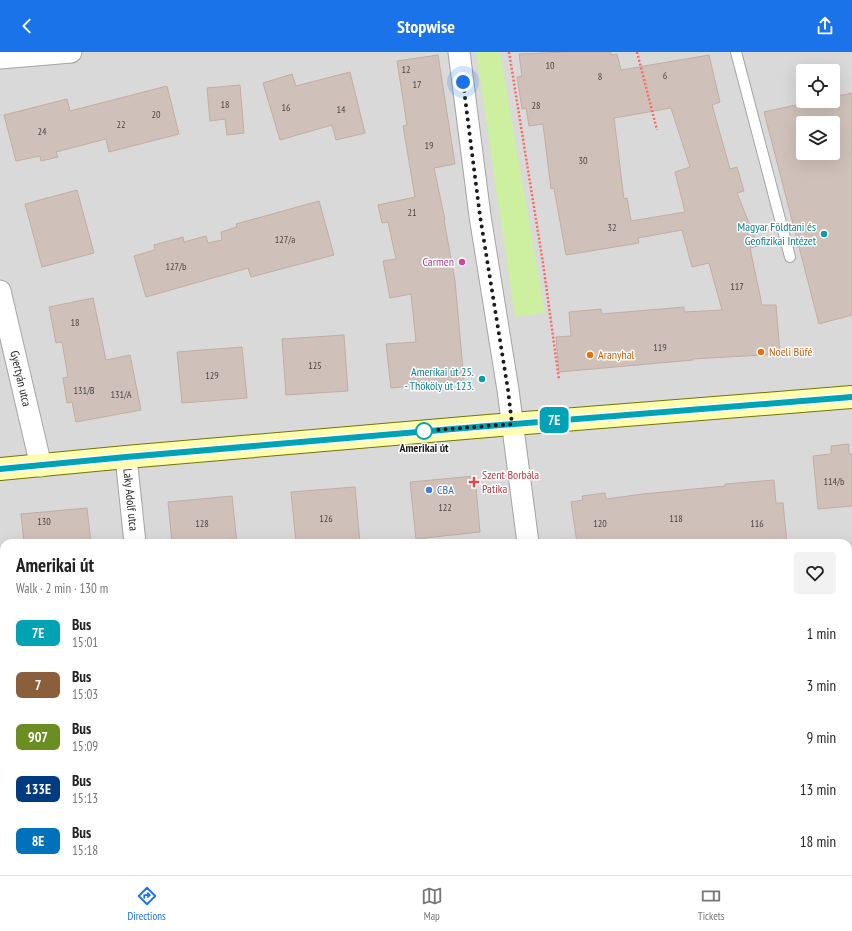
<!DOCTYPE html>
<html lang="en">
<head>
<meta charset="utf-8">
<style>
  body { margin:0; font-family:"PT Sans Narrow",sans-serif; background:#f2f2f2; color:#222; height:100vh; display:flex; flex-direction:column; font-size:15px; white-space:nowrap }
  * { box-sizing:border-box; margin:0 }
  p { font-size:13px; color:#767676 }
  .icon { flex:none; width:22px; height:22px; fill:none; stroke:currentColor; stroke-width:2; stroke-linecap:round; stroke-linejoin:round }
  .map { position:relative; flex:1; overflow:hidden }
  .drawer { position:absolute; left:0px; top:487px; width:852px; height:336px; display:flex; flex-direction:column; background:#fff; border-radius:12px 12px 0 0; box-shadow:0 4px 16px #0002 }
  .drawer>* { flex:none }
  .badge { padding:0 8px; border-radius:6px; font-size:14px; line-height:26px }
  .controls { position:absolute; left:796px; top:12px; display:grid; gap:8px }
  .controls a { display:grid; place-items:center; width:44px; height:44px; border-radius:4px; background:#fff; box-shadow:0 4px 16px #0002; font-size:20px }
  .you { position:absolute; width:20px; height:20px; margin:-10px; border:3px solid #fff; border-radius:50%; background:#1a73e8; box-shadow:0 0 0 6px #1a73e833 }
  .map>.badge { position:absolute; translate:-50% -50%; box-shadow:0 0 0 2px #fff }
  .round { display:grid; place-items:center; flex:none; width:42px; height:42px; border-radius:4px; background:#f2f2f2 }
  .summary { display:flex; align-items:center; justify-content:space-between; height:68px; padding:0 16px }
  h1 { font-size:19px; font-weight:700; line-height:30px }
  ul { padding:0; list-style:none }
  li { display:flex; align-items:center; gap:12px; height:52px; padding:0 16px }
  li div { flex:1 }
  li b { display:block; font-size:15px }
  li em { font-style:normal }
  li .badge { min-width:44px; font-weight:700; text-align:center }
  header { display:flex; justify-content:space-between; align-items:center; height:52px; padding:0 16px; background:#1a73e8; color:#fff; font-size:18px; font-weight:700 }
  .tabs { display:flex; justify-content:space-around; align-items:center; height:56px; border-top:1px solid #e0e0e0; background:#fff; font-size:11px; color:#767676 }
  .tabs a { display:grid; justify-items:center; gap:2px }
  .tabs .on { color:#1a73e8 }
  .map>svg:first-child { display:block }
  .residential { fill:#dad9d9; fill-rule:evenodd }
  .grass { fill:#ccefa0 }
  .building { fill:#cfc1b9; stroke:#c2ada1; fill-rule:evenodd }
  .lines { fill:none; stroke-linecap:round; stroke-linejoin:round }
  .lane-casing { stroke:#a3a3a3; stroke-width:12 }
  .street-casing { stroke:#a3a3a3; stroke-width:23 }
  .secondary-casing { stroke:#707600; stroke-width:24 }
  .path { stroke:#ff6761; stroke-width:2.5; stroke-dasharray:2 2; stroke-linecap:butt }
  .lane { stroke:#fff; stroke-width:10 }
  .street { stroke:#fff; stroke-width:21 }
  .secondary { stroke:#fffeae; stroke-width:22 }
  .line-casing { stroke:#fff; stroke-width:9 }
  .line { stroke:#00a3b4; stroke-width:6 }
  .walk { stroke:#1c1c1c; stroke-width:4; stroke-dasharray:0 7.2 }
  .culture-dot { fill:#0f9aa8; stroke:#fff; stroke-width:1.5 }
  .hotel-dot { fill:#d1479c; stroke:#fff; stroke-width:1.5 }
  .food-dot { fill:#e8710a; stroke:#fff; stroke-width:1.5 }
  .stop-dot { fill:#fff; stroke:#00a3b4; stroke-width:2 }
  .health-dot { fill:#e0444e; stroke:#fff; stroke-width:1.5 }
  .shop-dot { fill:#3f7fe0; stroke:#fff; stroke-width:1.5 }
  .labels { text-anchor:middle; stroke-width:3; stroke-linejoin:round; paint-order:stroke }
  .number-label { font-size:10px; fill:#494543 }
  .culture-label { font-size:12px; fill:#0d838f; stroke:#fff; text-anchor:end }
  .hotel-label { font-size:12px; fill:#b23c85; stroke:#fff; text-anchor:end }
  .food-label { font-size:12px; fill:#c56008; stroke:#fff; text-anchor:start }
  .street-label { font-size:12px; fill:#1c1c1c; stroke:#fff }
  .stop-label { font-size:12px; font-weight:bold; fill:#1c1c1c; stroke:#fff }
  .health-label { font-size:12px; fill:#be3a42; stroke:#fff; text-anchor:start }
  .shop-label { font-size:12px; fill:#366cbe; stroke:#fff; text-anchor:start }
</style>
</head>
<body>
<header><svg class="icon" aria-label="back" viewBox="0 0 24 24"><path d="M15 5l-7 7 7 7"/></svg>Stopwise<svg class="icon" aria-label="share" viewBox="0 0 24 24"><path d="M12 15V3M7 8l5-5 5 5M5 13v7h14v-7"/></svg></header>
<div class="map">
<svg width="852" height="823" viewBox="0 0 852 823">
  <rect width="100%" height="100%" fill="#efe9e0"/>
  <path class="residential" d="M0 0H852V823H0ZM803 19H833V49H803ZM803 71H833V101H803ZM4 491H848V819H4Z"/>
  <path class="grass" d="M476 0H500L545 261 515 265Z"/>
  <path class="building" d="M567 0H611V3L617 2 621 18 709 3 720 50 712 53 730 117 737 115 744 139 737 141 758 194 750 196 762 253H776L780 302 693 307V308L559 320 556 285 571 284 569 260 601 257 602 262 684 255V260L722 258 709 211 692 215 682 178 638 186 639 191 566 203 554 136 551 137 543 72 529 74 526 56 522 57 517 25 522 24 519 2ZM671 56 690 115 675 120 685 160 631 169 627 146 624 147 614 66Z
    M438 3 455 112 434 116 445 168H444L455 229 464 329 391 336 386 292 416 290 411 242 390 246 383 209 396 207 388 170 382 171 378 153 415 145 403 74 407 73 397 9Z
    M350 20 365 81 336 88 332 73 280 88 263 31 292 22 296 34Z
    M240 33 244 81 227 83 225 67 210 69 207 36Z
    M167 34 179 82 109 100 106 87 56 100 58 105 41 109 40 104 16 109 4 63 67 47 70 59Z
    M852 41V263L819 272 764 60 814 49H833V45ZM803 71H833V101H803Z
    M77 138 94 201 42 215 25 152Z
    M319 149 334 203 251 225 248 216 146 245 134 204 155 198 154 193 183 185 184 190 206 184 208 191 222 188 221 180 237 175 236 172Z
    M93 246 106 308 130 303 141 358 76 370 72 350 67 351 63 326 68 325 62 290 56 291 49 255Z
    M344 283 348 339 286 343 282 287Z
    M242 295 247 346 182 351 177 300Z
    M849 392V402H852V454L818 457 813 404 831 402V394Z
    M475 424 480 480 416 487 410 430Z
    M774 428 776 451H783L787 491H577L571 450 583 448 582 444 605 441 606 447 643 442 725 434V432Z
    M355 435 360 491H296L291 440Z
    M232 444 237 491H172L168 450Z
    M87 456 91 491H24L21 462Z"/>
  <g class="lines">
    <g class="lane-casing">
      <path id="lane" d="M736 0 790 205"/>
    </g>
    <g class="street-casing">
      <g id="street">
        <path d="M459 0 480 164 508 338 528 491"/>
        <path d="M0 6 71 0"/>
        <path id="s1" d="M0 239 41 414"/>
        <path id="s2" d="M126 405 135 491"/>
        <path d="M848 808H852"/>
        <path d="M171 819 172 823"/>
        <path d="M576 819V823"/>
        <path d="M745 823 773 819"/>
      </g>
    </g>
    <g class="secondary-casing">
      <path id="secondary" d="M0 417 126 405 488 374 852 345"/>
    </g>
    <path class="path" d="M509 0 543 211 559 328
      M637 0 657 78"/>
    <use href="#lane" class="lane"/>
    <use href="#street" class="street"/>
    <use href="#secondary" class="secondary"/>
  </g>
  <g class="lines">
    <g class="line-casing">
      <path id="line" d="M0 417 126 405 488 374 852 345"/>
    </g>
    <use href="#line" class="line"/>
    <path class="walk" d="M424 379 512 372 508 338 480 164 463 30"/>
  </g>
  <g class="culture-dot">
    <circle cx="824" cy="182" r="4"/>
    <circle cx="482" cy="327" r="4"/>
  </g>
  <circle class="hotel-dot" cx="462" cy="210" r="4"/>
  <g class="food-dot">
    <circle cx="761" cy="300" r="4"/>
    <circle cx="590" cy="303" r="4"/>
  </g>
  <circle class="stop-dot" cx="424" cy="379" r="8"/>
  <path class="health-dot" d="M472 424h4v4h4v4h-4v4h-4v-4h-4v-4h4z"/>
  <circle class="shop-dot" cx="429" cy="438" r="4"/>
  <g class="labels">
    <g class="number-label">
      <text x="550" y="17">10</text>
      <text x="406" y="21">12</text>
      <text x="665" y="27">6</text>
      <text x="600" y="28">8</text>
      <text x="417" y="36">17</text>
      <text x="225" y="56">18</text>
      <text x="536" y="57">28</text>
      <text x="286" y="59">16</text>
      <text x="341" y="61">14</text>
      <text x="156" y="66">20</text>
      <text x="121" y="76">22</text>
      <text x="42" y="83">24</text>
      <text x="429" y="97">19</text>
      <text x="583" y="112">30</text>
      <text x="412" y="164">21</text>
      <text x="612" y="179">32</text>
      <text x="285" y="191">127/a</text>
      <text x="176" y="218">127/b</text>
      <text x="737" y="238">117</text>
      <text x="75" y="274">18</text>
      <text x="660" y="299">119</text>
      <text x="315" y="317">125</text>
      <text x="212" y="327">129</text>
      <text x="84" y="342">131/B</text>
      <text x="121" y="346">131/A</text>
      <text x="834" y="433">114/b</text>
      <text x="445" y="459">122</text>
      <text x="326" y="470">126</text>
      <text x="676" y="470">118</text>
      <text x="44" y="473">130</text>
      <text x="202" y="475">128</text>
      <text x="600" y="475">120</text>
      <text x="757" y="475">116</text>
    </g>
    <g class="culture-label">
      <text x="816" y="179">Magyar Földtani és<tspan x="816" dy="14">Geofizikai Intézet</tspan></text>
      <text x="474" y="324">Amerikai út 25.<tspan x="474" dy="14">- Thököly út 123.</tspan></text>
    </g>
    <g class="hotel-label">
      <text x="454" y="214">Carmen</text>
    </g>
    <g class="food-label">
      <text x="769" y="304">Noeli Büfé</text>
      <text x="598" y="307">Aranyhal</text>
    </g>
    <g class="street-label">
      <text dy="4" stroke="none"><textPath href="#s1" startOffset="90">Gyertyán utca</textPath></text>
      <text dy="4" stroke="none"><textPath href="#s2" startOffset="43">Laky Adolf utca</textPath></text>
    </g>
    <g class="stop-label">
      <text x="424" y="400">Amerikai út</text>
    </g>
    <g class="health-label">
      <text x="482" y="427">Szent Borbála<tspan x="482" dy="14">Patika</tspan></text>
    </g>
    <g class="shop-label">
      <text x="437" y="442">CBA</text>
    </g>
  </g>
</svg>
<div class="controls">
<a><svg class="icon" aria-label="locate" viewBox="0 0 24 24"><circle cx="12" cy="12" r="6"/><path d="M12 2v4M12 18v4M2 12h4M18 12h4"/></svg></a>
<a><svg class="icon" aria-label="layers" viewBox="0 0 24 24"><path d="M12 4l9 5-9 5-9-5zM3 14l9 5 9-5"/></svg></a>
</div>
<div class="you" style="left:463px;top:30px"></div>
<b class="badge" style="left:554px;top:368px;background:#00a3b4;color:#fff">7E</b>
<section class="drawer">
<div class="summary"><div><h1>Amerikai út</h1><p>Walk · 2 min · 130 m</p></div><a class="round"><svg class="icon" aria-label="heart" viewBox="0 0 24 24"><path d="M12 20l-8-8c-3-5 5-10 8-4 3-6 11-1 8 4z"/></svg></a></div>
<ul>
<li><span class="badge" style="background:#00a3b4;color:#fff">7E</span><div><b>Bus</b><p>15:01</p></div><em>1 min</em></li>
<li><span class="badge" style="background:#8b5e3c;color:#fff">7</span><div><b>Bus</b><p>15:03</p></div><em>3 min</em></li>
<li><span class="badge" style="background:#6b8e23;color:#fff">907</span><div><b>Bus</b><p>15:09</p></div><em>9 min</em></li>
<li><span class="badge" style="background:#003b80;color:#fff">133E</span><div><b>Bus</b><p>15:13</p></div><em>13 min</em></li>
<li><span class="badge" style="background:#0072bc;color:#fff">8E</span><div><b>Bus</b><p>15:18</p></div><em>18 min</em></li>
</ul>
</section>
</div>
<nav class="tabs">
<a class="on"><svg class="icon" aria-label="directions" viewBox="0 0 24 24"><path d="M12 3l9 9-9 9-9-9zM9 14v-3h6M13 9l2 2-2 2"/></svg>Directions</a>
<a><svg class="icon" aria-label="map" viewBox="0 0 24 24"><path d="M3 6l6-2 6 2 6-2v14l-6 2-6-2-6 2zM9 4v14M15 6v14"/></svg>Map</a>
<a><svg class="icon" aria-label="tickets" viewBox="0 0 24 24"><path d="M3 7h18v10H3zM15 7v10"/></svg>Tickets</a>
</nav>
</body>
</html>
